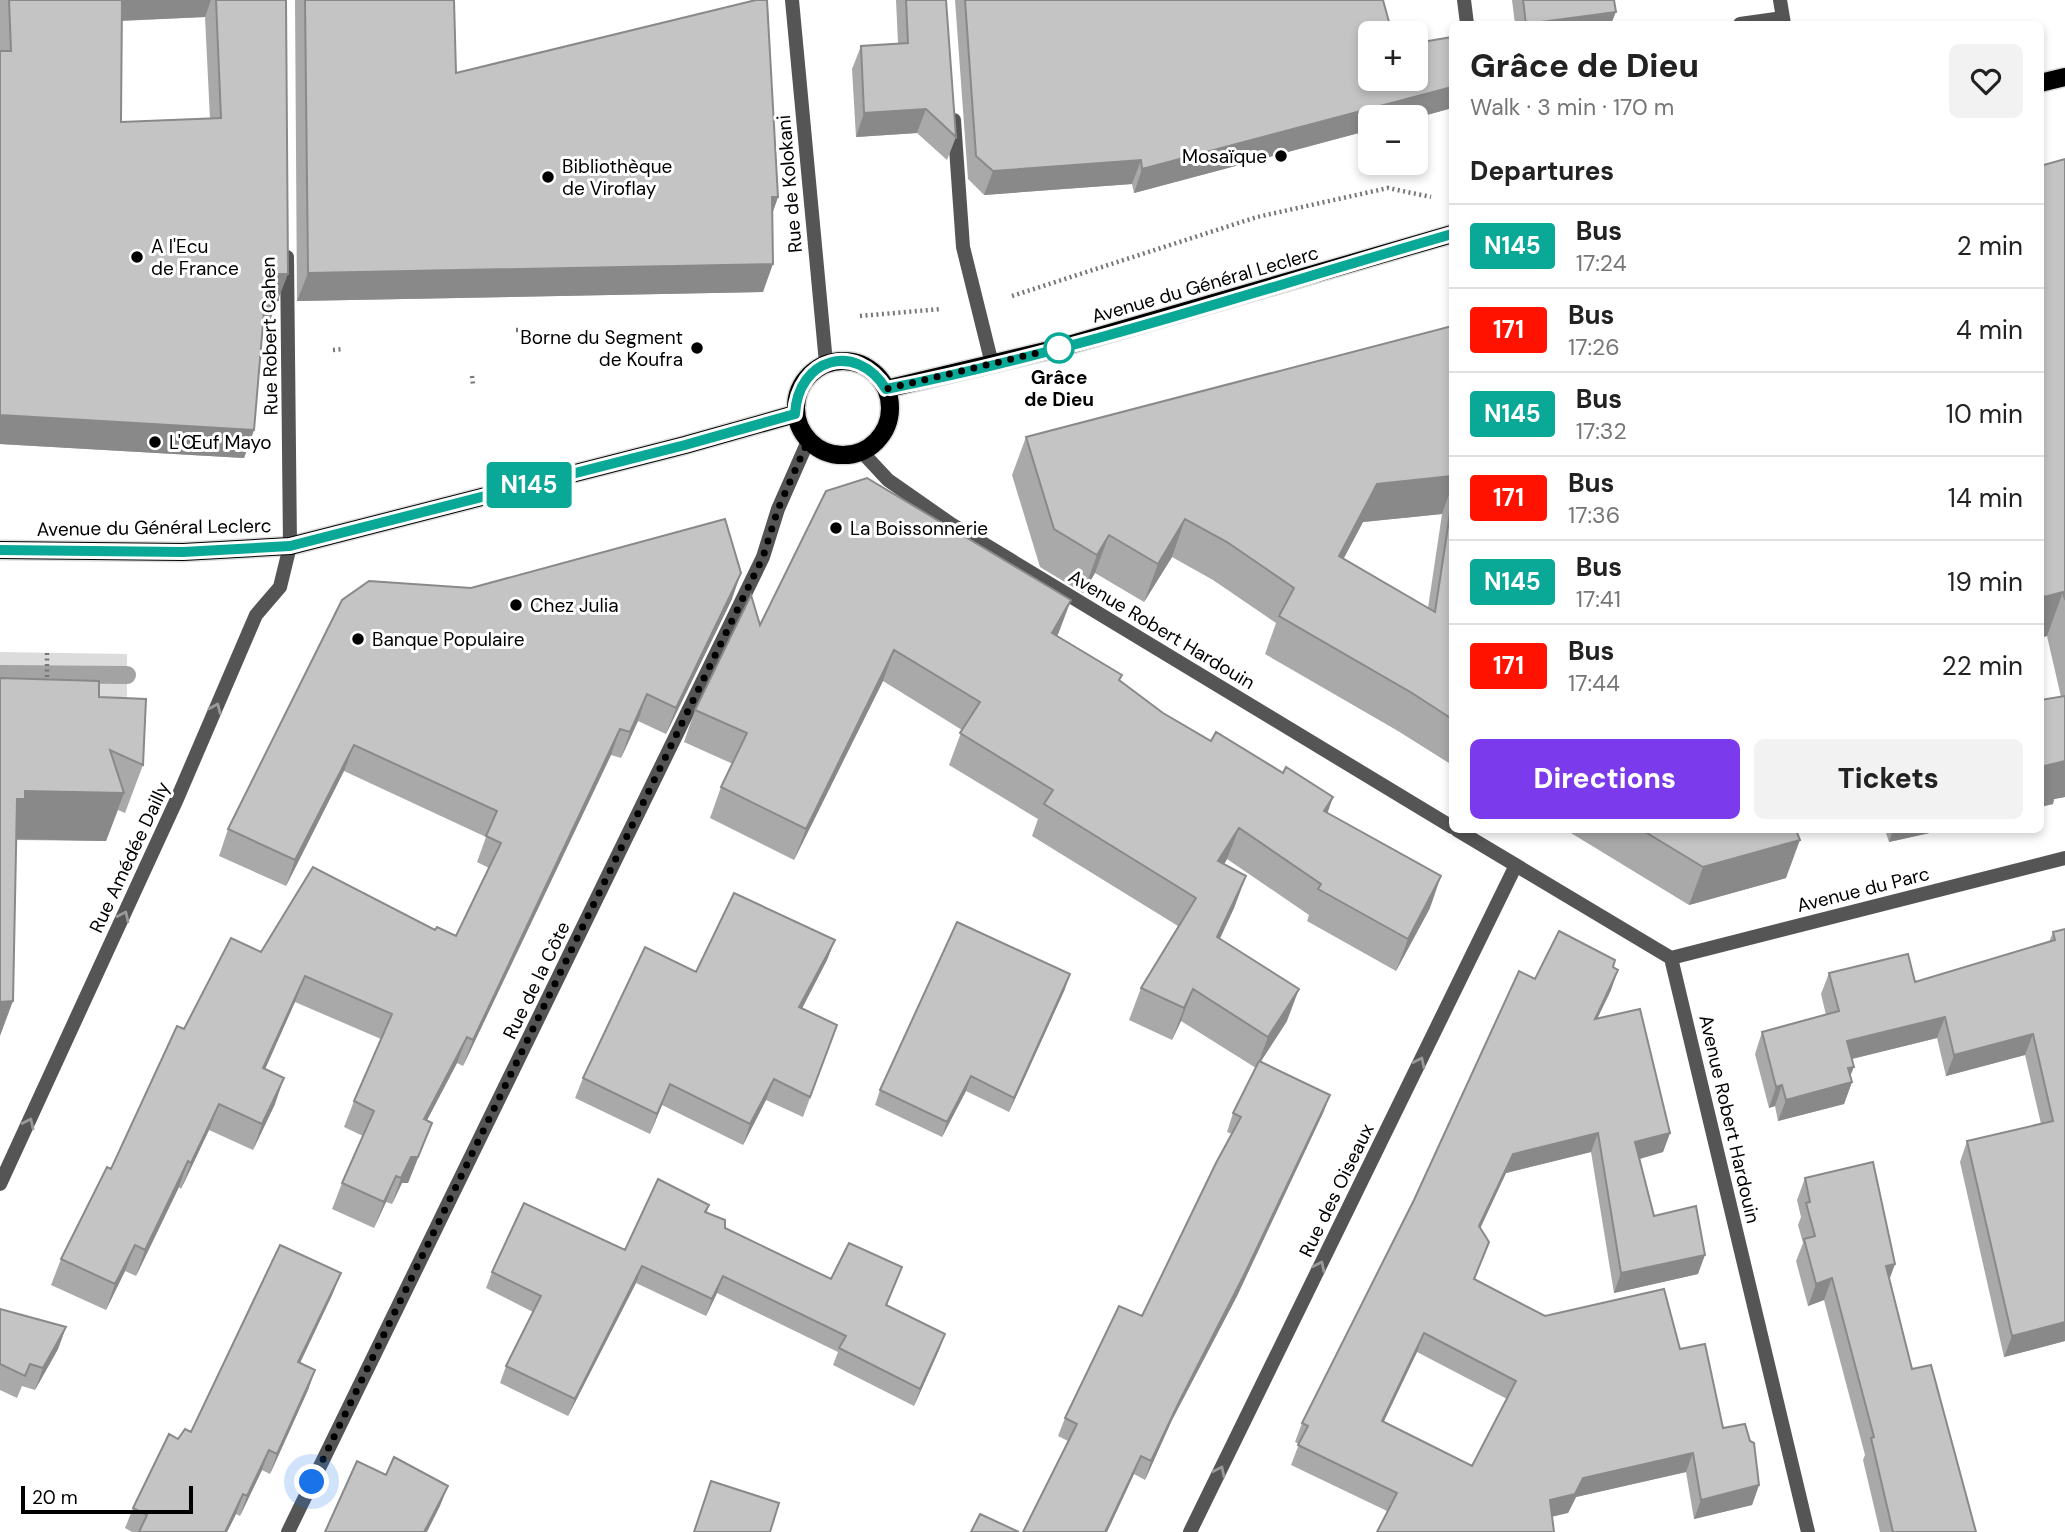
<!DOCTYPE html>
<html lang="en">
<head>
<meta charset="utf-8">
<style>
  body { margin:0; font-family:"DM Sans",sans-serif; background:#f2f2f2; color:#222; height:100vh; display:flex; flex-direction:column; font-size:26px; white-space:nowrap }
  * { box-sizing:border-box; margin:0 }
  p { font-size:23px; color:#767676 }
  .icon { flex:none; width:38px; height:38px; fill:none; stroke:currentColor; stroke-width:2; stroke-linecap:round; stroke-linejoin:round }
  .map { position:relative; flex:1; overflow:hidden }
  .drawer { position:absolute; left:1449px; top:21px; width:595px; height:812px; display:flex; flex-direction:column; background:#fff; border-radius:10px; box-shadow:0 4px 10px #0003 }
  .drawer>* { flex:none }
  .badge { padding:0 14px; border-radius:5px; font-size:24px; line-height:46px }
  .controls { position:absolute; left:1358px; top:21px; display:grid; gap:14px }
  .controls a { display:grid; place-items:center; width:70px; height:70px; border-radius:10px; background:#fff; box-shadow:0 4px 10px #0003; font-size:35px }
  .scale { position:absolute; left:21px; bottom:18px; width:172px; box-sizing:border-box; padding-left:7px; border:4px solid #000; border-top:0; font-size:19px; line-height:24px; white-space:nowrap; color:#000; -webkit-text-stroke:5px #fff; paint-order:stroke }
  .you { position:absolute; width:35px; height:35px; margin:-18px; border:5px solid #fff; border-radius:50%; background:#1a73e8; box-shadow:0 0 0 10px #1a73e833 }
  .map>.badge { position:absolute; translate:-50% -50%; box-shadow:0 0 0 4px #fff }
  h2 { padding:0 21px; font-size:26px; line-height:63px }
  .round { display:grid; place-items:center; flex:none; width:74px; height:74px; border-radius:10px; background:#f2f2f2 }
  .headline { display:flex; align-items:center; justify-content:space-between; height:119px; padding:0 21px }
  h1 { font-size:33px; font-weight:800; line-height:52px }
  .cta { display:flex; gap:14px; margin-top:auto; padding:14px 21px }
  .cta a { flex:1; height:80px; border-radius:10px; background:#7c3aed; color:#fff; font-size:28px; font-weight:800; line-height:80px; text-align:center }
  .cta a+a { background:#f2f2f2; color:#222 }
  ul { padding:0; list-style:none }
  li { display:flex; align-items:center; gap:21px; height:84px; padding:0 21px; border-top:2px solid #e0e0e0 }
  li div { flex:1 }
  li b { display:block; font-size:26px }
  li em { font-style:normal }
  li .badge { min-width:77px; font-weight:700; text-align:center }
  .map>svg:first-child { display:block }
  .green { fill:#dcdcdc }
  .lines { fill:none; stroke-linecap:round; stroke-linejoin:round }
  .stream { stroke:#a3a3a3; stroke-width:18 }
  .primary-casing { stroke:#dbdbdb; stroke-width:21 }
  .path { stroke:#777; stroke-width:4.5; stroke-dasharray:2 3.5; stroke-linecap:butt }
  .service { stroke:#555; stroke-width:14 }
  .pedestrian { stroke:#555; stroke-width:14 }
  .minor { stroke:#555; stroke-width:14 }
  .primary { stroke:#000; stroke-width:18 }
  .wall { fill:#a9a9a9; fill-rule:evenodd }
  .shaded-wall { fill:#898989 }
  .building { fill:#c4c4c4; stroke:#898989; stroke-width:2; fill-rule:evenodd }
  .oneway { stroke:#999 }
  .line-casing { stroke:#fff; stroke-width:16 }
  .line { stroke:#0aa896; stroke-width:10 }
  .walk { stroke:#000; stroke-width:7; stroke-dasharray:0 12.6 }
  .poi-dot { fill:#000; stroke:#fff; stroke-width:2.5 }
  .stop-dot { fill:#fff; stroke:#0aa896; stroke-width:3.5 }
  .labels { text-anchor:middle; stroke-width:6; stroke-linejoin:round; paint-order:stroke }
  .poi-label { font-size:19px; fill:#000; stroke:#fff; text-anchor:start }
  .street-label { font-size:19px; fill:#000; stroke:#fff }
  .stop-label { font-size:19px; font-weight:bold; fill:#000; stroke:#fff }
</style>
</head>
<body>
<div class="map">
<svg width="2065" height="1532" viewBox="0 0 2065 1532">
  <rect width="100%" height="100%" fill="#fff"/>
  <path class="green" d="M0 652 127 654V699L0 697Z"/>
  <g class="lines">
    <path class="stream" d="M0 674 127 675"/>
    <g class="primary-casing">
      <path id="primary" d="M2040 83 2065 77
        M796 408a47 47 0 1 1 94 0a47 47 0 1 1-94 0Z
        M886 389 1062 347 1452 234
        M0 550 183 552 290 546 685 445 795 414"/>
    </g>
    <path class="path" d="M1012 296 1257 217 1388 188 1431 197
      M860 316 941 309
      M516 330H527
      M333 350 344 349
      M472 376 473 385
      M47 653V683"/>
    <path class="service" d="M1740 24 1782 18
      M954 120 963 247 992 364"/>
    <path class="pedestrian" d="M287 257 290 546"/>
    <path class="minor" d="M792 0 826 363
      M1464 0 1467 24
      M1780 0 1784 24
      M861 451 888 480 951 524 1452 827
      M1457 830 1671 958 1808 1532
      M1671 958 2065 858
      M0 1184 177 799 256 615 280 587 290 546
      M288 1532 763 557 778 509 808 441
      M1190 1532 1516 865"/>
    <use href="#primary" class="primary"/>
  </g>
  <path class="wall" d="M0 0H286L278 302H277L267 328H263L254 430 244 458 0 444ZM205 17 210 119 121 122 122 21Z
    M295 0H454L456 73 778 197 772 214 763 292 297 301Z
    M896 0H946L956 137 947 160 917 133 856 137 852 69 861 46 898 43Z
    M955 0H1383L1370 33 1452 108 1416 118V117H1370V130L1134 193 1132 184 984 195 968 179Z
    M1512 0H1614L1611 24H1515Z
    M2065 159V797L2054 799 2053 804 2040 807V701L2061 697 2047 636 2040 638V166Z
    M1452 326V765L1398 731 1265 654 1276 623 1213 580 1172 557 1144 602 1095 573 1083 593 1040 567 1012 475 1026 437ZM1442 514 1428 608 1343 559 1363 522Z
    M471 588 732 599 666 734 638 721 621 758 611 755 463 1066 457 1063 427 1120 432 1123 408 1183H402L392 1204 386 1202 374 1228 332 1209 342 1183 363 1136 344 1127 354 1101 381 1039 295 1002 265 1069 275 1104 253 1150 209 1130 181 1189 179 1187 136 1276 125 1271 106 1310 51 1285 61 1259 111 1169 184 1029 261 952 435 930 456 936 489 868 477 862 486 837 344 771 286 886 219 856 228 829Z
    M760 625 1059 632 1057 636 1163 713 1327 813 1430 908 1396 971 1307 921 1309 915 1227 859 1224 864 1246 876 1234 908 1220 939 1287 1021 1261 1061 1330 1095 1323 1113 1237 1296 1172 1420 1145 1480 1134 1474 1107 1532H1023L1068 1441 1058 1436 1065 1418 1142 1316 1232 1134 1227 1132 1233 1113 1256 1068 1181 1021 1172 1040 1129 1020 1141 988 1178 926 1032 836 1038 819 949 765 962 730 883 681 794 860 710 818 721 787 733 764 684 742 695 710Z
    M0 678 99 697 143 765 125 813 118 810 106 841 16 840Z
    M1566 830H1796L1786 878 1689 905Z
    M1885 830H1943L1889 842Z
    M2065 929V1341L2004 1357 1960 1162 1967 1141 2041 1124 2025 1055 1946 1076 1937 1038 1852 1059 1850 1076 1852 1082 1844 1104 1778 1121 1775 1106 1769 1108 1755 1054 1762 1032 1826 1015 1821 994 1829 973 1915 982 2049 942 2053 932Z
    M835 940 827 960 802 1008 837 1025 803 1117 766 1100 743 1145 662 1105 650 1134 575 1098 583 1078 696 972Z
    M1613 967 1611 990 1597 1019 1670 1133 1663 1152 1640 1159 1654 1216 1698 1274 1614 1293 1591 1152 1506 1173 1480 1228 1474 1280 1545 1316 1680 1349 1723 1428 1759 1485 1752 1505 1694 1519 1686 1472 1576 1497 1568 1513 1387 1511 1291 1465 1299 1444 1295 1442 1302 1423 1535 979ZM1417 1352 1507 1399 1472 1466 1383 1422Z
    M1065 989 1009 1112 966 1091 942 1137 875 1105 880 1090Z
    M1805 1178 1895 1264 1889 1279 1912 1369 1976 1532H1880L1863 1460 1865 1455 1824 1300 1808 1306 1796 1261 1803 1243 1798 1225 1801 1217 1797 1200Z
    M709 1205 707 1212 725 1228 831 1279 902 1267 887 1305 945 1334 939 1350 914 1406 833 1365 838 1352 717 1293 706 1316 636 1283 568 1416 500 1383 506 1366 533 1312 486 1288 492 1272 625 1250Z
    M333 1293 300 1363 315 1370 308 1390 270 1474 262 1470 240 1516 236 1514 227 1532H132L125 1528 133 1508 178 1439 191 1432Z
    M0 1309 66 1327 58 1349 35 1390 22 1386 17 1398 0 1390Z"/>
  <path class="shaded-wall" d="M120 0H211L205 17 112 21Z
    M1616 12 1611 24H1526Z
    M1452 87V108L1416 118V117H1370V130L1134 193 1142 169Z
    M926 109 917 133 856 137 864 113Z
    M1141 160 1132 184 984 195 993 171Z
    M772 197H778L768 226Z
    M773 264 763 292 297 301 308 273Z
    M277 274H288L267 328H255L265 300Z
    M0 415 254 430 244 458 0 444Z
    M1452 476V486L1442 514 1363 522 1325 594 1339 556 1377 484Z
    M1185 519 1172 557 1144 602 1158 564Z
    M1109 535 1095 573 1083 593 1097 555Z
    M741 573 732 599 666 734 676 708Z
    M2063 592 2047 636 2040 638V606L2044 597Z
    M1071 600 1059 632 1040 664 1052 633Z
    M894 650 883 681 794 860 806 829Z
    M647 694 638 721 621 758 630 732Z
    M620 729 611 755 463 1066 473 1040Z
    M354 745 344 771 286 886 295 860Z
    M2065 761V797L2054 799 2053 804 2040 807V767Z
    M25 791 124 793 106 841 10 839 17 799Z
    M1333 797 1322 829 1324 811Z
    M1239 828 1227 859 1207 893 1218 861Z
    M1893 830H1943L1889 842Z
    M1800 840 1786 878 1689 905 1703 867Z
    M1246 876 1234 908 1205 969 1217 937Z
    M1441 876 1430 908 1396 971 1408 939Z
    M835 940 827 960 792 1028 799 1007Z
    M1618 970 1611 990 1588 1038 1595 1019Z
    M1070 974 1065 989 1009 1112 1014 1098Z
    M305 976 295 1002 254 1094 263 1068Z
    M1193 989 1181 1021 1172 1040 1184 1008Z
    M1299 989 1287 1021 1256 1069 1268 1037Z
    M13 1001 0 1036V1002Z
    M1945 1017 1937 1038 1839 1062 1847 1041Z
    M2033 1034 2025 1055 1946 1076 1954 1055Z
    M467 1037 457 1063 414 1145 424 1119Z
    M1854 1067 1847 1084 1852 1082 1844 1104 1778 1121 1786 1100 1848 1068Z
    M971 1076 966 1091 942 1137 947 1122Z
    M284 1078 275 1104 253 1150 262 1124Z
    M774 1079 766 1100 743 1145 750 1124Z
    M670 1084 662 1105 650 1134 657 1114Z
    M1782 1085 1775 1106 1769 1108 1776 1087Z
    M1330 1095 1323 1113 1237 1296 1172 1420 1145 1480 1151 1461 1179 1402Z
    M219 1104 209 1130 181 1189 191 1163Z
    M432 1123 408 1183H402L392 1204 401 1178 411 1157Z
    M1598 1133 1591 1152 1506 1173 1472 1246 1479 1226 1513 1154Z
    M1670 1133 1663 1152 1628 1162 1635 1142Z
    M188 1161 179 1187 136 1276 145 1250Z
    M396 1176 386 1202 374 1228 384 1202Z
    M135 1245 125 1271 106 1310 115 1284Z
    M1705 1255 1698 1274 1614 1293 1621 1273Z
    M1895 1264 1887 1286 1886 1266Z
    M642 1266 636 1283 568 1416 575 1399Z
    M341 1273 333 1293 291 1382 298 1362Z
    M723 1276 717 1293 706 1316 712 1299Z
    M1832 1278 1824 1300 1808 1306 1816 1284Z
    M2065 1322V1341L2004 1357 2012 1336Z
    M66 1327 58 1349 35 1390 43 1368Z
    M1424 1333 1417 1352 1375 1440 1382 1421Z
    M945 1334 939 1350 914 1406 920 1389Z
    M315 1370 308 1390 270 1474 277 1454Z
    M269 1450 262 1470 240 1516 247 1496Z
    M1693 1453 1686 1472 1576 1497 1568 1513 1543 1519 1550 1500 1583 1478Z
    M1141 1456 1134 1474 1107 1532H1105Z
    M1759 1485 1752 1505 1694 1519 1701 1500Z
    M448 1486 440 1506 427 1532H424Z
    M243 1494 236 1514 227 1532H225Z"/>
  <path class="building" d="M9 0H122L121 122 221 118 216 0H286L288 274H277L278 300H265L254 430 0 415V51H11Z
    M305 0H454L456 73 756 0H767L778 197H772L773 264 308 273Z
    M906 0H946L956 137 926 109 864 113 861 46 908 43Z
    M965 0H1383L1392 33H1370V79H1416V43L1452 37V87L1142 169 1141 160 993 171 976 156Z
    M1523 0H1614L1616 12 1526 24Z
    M2065 159V600L2063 592 2044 597 2040 585V166Z
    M1452 326V476L1377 484 1339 556 1435 612 1452 500V719L1412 693 1279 616 1294 588 1227 542 1185 519 1158 564 1109 535 1097 555 1054 529 1026 437Z
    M867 478 1071 600 1052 633 1122 675 1119 680 1163 713 1211 741 1216 732 1283 773 1286 767 1333 797 1324 811 1441 876 1408 939 1318 889 1321 884 1239 828 1218 861 1246 876 1217 937 1299 989 1268 1037 1193 989 1184 1008 1141 988 1196 898 1044 804 1053 790 960 733 980 702 894 650 806 829 721 787 747 733 695 710 751 595 760 625 826 491Z
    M725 519 741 573 676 708 647 694 630 732 620 729 473 1040 467 1037 424 1119 432 1123 418 1157H411L401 1178 396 1176 384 1202 342 1183 374 1111 354 1101 392 1014 305 976 263 1068 284 1078 262 1124 219 1104 191 1163 188 1161 145 1250 135 1245 115 1284 61 1259 107 1167 111 1169 177 1026 184 1029 231 938 261 952 313 867 435 930 437 927 456 936 501 843 486 836 497 811 354 745 295 860 228 829 342 600 369 581 471 588Z
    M0 678 99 681V697L146 699 143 765 110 750 124 793 25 791V799H17L13 1001 0 1002Z
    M2065 696V761L2040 767V700Z
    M1642 830H1796L1800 840 1703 867Z
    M734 893 835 940 799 1007 837 1025 810 1097 774 1079 750 1124 670 1084 657 1114 583 1078 645 947 696 972Z
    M957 922 1070 974 1014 1098 971 1076 947 1122 880 1090Z
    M2065 929V1322L2012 1336 1967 1141 2053 1121 2033 1034 1954 1055 1945 1017 1847 1041 1854 1067 1848 1068 1852 1082 1786 1100 1782 1085 1776 1087 1762 1032 1839 1011 1829 973 1908 954 1915 982 2055 940 2053 932Z
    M1559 931 1615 960 1613 967 1618 970 1595 1019 1640 1009 1670 1133 1635 1142 1654 1216 1696 1206 1705 1255 1621 1273 1598 1133 1513 1154 1479 1226 1489 1242 1474 1279 1545 1316 1664 1289 1680 1349 1705 1344 1723 1428 1745 1424 1750 1441 1754 1443 1759 1485 1701 1500 1693 1453 1583 1478 1575 1494 1550 1500 1554 1532H1377L1397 1493 1298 1445 1308 1426 1302 1423 1414 1200 1519 971 1535 979ZM1424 1333 1516 1381 1472 1466 1382 1421Z
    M1259 1061 1330 1095 1243 1277 1179 1402 1151 1461 1141 1456 1105 1532H1023L1077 1424 1065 1418 1119 1306 1142 1316 1216 1163 1241 1117 1233 1113Z
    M1873 1162 1895 1264 1886 1266 1912 1369 1931 1365 1976 1532H1893L1871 1438 1874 1437 1832 1278 1816 1284 1804 1239 1815 1236 1806 1203 1810 1202 1805 1178Z
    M658 1179 709 1205 705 1212 725 1220V1228L831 1279 849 1243 902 1267 886 1305 945 1334 920 1389 839 1348 846 1336 723 1276 712 1299 642 1266 575 1399 506 1366 541 1296 492 1272 524 1203 625 1250Z
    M280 1245 341 1273 298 1362 315 1370 277 1454 269 1450 247 1496 243 1494 225 1532H139L147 1515 133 1508 169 1434 178 1439 185 1429 191 1432Z
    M0 1309 66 1327 43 1368 30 1364 25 1376 0 1364Z
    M394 1457 448 1486 424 1532H325L357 1461 386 1475Z
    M711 1481 779 1503 770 1532H694Z
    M980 1514 1019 1532H971Z"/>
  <defs><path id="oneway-chevron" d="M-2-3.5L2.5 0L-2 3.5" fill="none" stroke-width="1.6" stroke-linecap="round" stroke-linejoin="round" transform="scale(1.75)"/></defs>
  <g class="oneway">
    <use href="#oneway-chevron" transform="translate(216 708) rotate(-67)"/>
    <use href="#oneway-chevron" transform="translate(124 916) rotate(-65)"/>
    <use href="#oneway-chevron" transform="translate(1420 1062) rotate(-64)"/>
    <use href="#oneway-chevron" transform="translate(29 1123) rotate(-65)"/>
    <use href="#oneway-chevron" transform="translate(1320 1266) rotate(-64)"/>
    <use href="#oneway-chevron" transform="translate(1220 1471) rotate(-64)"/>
  </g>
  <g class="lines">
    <g class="line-casing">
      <path id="line" d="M0 550 183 552 290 546 685 445 795 414C798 358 856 341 886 389 1078 351 1265 288 1452 234"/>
    </g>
    <use href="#line" class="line"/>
    <path class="walk" d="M312 1482 763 557 778 509 808 441C849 476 899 440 886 389L1062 347 1059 348"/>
  </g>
  <g class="poi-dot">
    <circle cx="1281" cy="156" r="7"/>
    <circle cx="548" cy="177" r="7"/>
    <circle cx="137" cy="257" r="7"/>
    <circle cx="697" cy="348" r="7"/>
    <circle cx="155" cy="442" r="7"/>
    <circle cx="836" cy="528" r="7"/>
    <circle cx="516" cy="605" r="7"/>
    <circle cx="358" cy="639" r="7"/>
  </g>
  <circle class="stop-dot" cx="1059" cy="348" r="14"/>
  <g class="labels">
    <g class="poi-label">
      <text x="1267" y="163" text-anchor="end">Mosaïque</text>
      <text x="562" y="173">Bibliothèque<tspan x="562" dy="22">de Viroflay</tspan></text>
      <text x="151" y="253">A l'Ecu<tspan x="151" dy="22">de France</tspan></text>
      <text x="683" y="344" text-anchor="end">Borne du Segment<tspan x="683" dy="22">de Koufra</tspan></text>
      <text x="169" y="449">L'Œuf Mayo</text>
      <text x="850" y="535">La Boissonnerie</text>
      <text x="530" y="612">Chez Julia</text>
      <text x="372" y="646">Banque Populaire</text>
    </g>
    <g class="street-label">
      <text transform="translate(789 184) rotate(-95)" y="7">Rue de Kolokani</text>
      <text transform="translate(1205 284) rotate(-16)" y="7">Avenue du Général Leclerc</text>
      <text transform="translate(269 336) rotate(-91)" y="7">Rue Robert Cahen</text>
      <text transform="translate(154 527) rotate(-1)" y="7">Avenue du Général Leclerc</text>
      <text transform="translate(1162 629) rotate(31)" y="7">Avenue Robert Hardouin</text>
      <text transform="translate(129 857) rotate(-65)" y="7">Rue Amédée Dailly</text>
      <text transform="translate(1863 889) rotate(-14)" y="7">Avenue du Parc</text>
      <text transform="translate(536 980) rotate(-64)" y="7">Rue de la Côte</text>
      <text transform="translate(1730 1119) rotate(77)" y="7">Avenue Robert Hardouin</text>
      <text transform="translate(1336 1190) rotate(-64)" y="7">Rue des Oiseaux</text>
    </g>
    <g class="stop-label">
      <text x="1059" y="384">Grâce<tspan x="1059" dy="22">de Dieu</tspan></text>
    </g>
  </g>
</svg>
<div class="controls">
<a>+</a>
<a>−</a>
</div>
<div class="scale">20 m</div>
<div class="you" style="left:312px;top:1482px"></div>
<b class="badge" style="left:529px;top:485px;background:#0aa896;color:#fff">N145</b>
<section class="drawer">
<div class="headline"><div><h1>Grâce de Dieu</h1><p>Walk · 3 min · 170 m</p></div><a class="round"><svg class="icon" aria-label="heart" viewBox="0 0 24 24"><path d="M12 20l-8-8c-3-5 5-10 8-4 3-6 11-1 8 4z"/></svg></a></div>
<h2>Departures</h2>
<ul>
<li><span class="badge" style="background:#0aa896;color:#fff">N145</span><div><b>Bus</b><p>17:24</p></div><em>2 min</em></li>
<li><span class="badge" style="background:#ff1300;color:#fff">171</span><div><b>Bus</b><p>17:26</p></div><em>4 min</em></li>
<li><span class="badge" style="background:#0aa896;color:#fff">N145</span><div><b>Bus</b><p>17:32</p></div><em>10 min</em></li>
<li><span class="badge" style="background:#ff1300;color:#fff">171</span><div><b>Bus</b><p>17:36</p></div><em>14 min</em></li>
<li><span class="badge" style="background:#0aa896;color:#fff">N145</span><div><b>Bus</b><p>17:41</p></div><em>19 min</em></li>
<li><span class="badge" style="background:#ff1300;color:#fff">171</span><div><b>Bus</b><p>17:44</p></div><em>22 min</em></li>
</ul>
<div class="cta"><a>Directions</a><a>Tickets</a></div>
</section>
</div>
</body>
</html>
